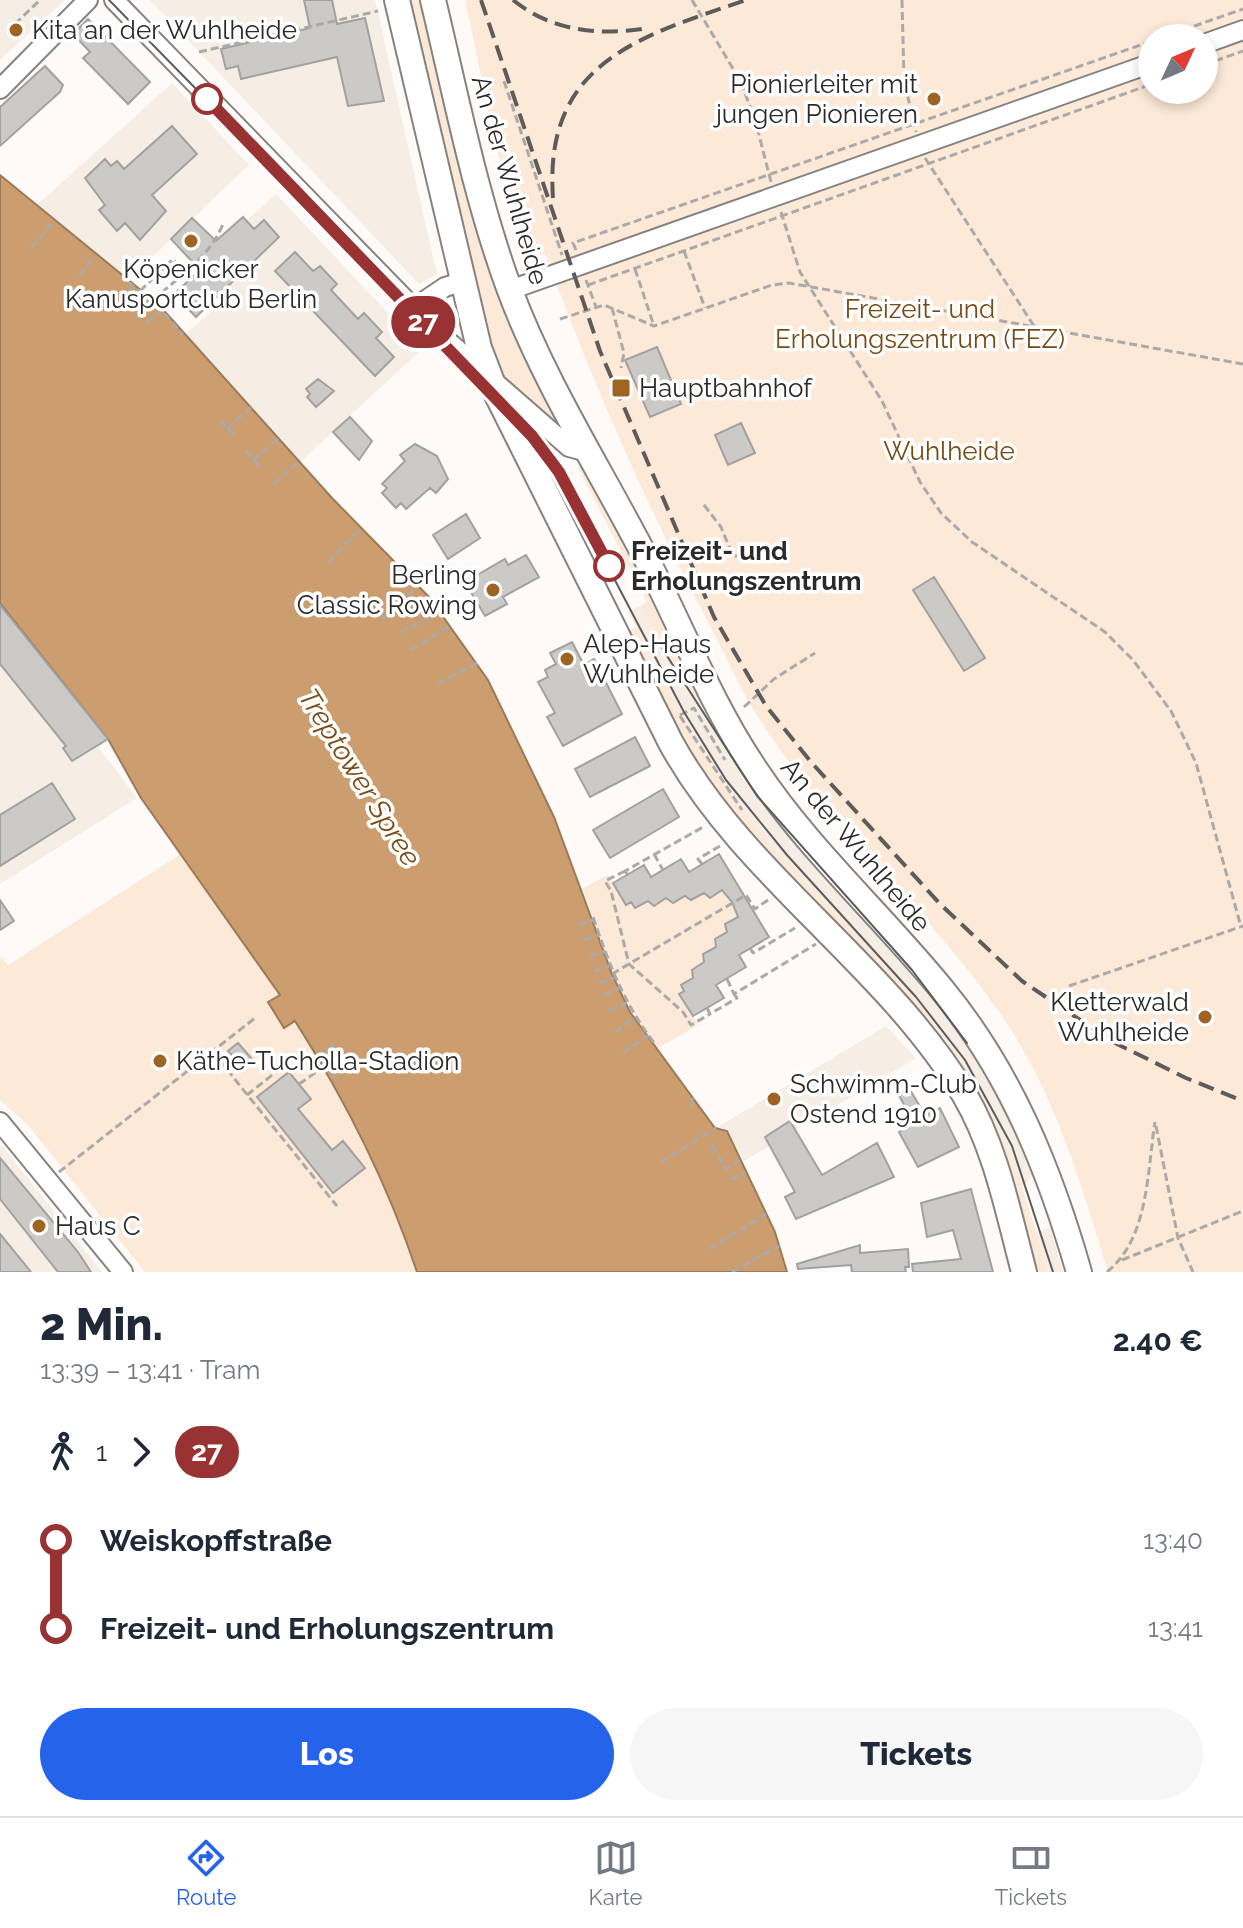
<!DOCTYPE html>
<html lang="de">
<head>
<meta charset="utf-8">
<style>
  body { margin:0; font-family:Raleway,sans-serif; background:#f6f6f7; color:#1f2937; height:100vh; display:flex; flex-direction:column; font-size:30px; white-space:nowrap }
  * { box-sizing:border-box; margin:0 }
  p { font-size:26px; color:#747a83 }
  .icon { flex:none; width:44px; height:44px; fill:none; stroke:currentColor; stroke-width:2; stroke-linecap:round; stroke-linejoin:round }
  .map { position:relative; height:1272px; overflow:hidden }
  .sheet { display:flex; flex-direction:column; background:#fff; flex:1 }
  .sheet>* { flex:none }
  .badge { padding:0 16px; border-radius:26px; font-size:28px; line-height:52px }
  .needle { width:52px; rotate:46deg }
  .buttons { position:absolute; left:1138px; top:24px; display:grid; gap:16px }
  .buttons a { display:grid; place-items:center; width:80px; height:80px; border-radius:50%; background:#fff; box-shadow:0 4px 12px #0003; font-size:40px }
  .map>.badge { position:absolute; translate:-50% -50%; box-shadow:0 0 0 4px #fff }
  .legs { display:flex; align-items:center; gap:12px; height:88px; padding:0 40px; font-size:26px }
  .legs p { margin-inline-start:auto }
  .head { display:flex; align-items:center; justify-content:space-between; height:136px; padding:0 40px }
  h1 { font-size:44px; font-weight:800; line-height:60px }
  .cta { display:flex; gap:16px; margin-top:auto; padding:16px 40px }
  .cta a { flex:1; height:92px; border-radius:48px; background:#2563eb; color:#fff; font-size:32px; font-weight:800; line-height:92px; text-align:center }
  .cta a+a { background:#f6f6f7; color:#1f2937 }
  ul { padding:0 40px; list-style:none }
  li { display:flex; align-items:center; gap:28px; height:88px; font-size:30px }
  li i { display:grid; place-items:center; width:12px; height:100%; margin:0 10px; background:currentColor }
  li i::after { content:''; width:20px; height:20px; margin:-10px; border:6px solid; border-radius:50%; background:#fff }
  li p { margin-inline-start:auto }
  li:first-child i { background:linear-gradient(#0000 50%,currentColor 0) }
  li:last-child i { background:linear-gradient(currentColor 50%,#0000 0) }
  .dock { display:flex; justify-content:space-around; align-items:center; height:112px; border-top:2px solid #e0e1e3; background:#fff; font-size:22px; color:#747a83 }
  .dock a { display:grid; justify-items:center; gap:4px }
  .dock .on { color:#2563eb }
  .map>svg:first-child { display:block }
  .built { fill:#f6ede5 }
  .green { fill:#fce9d7; fill-rule:evenodd }
  .water { fill:#cc9d6e; stroke:#9c7a59; stroke-width:2 }
  .building { fill:#cccac7; stroke:#a3a19f; stroke-width:2 }
  .lines { fill:none; stroke-linecap:round; stroke-linejoin:round }
  .minor-casing { stroke:#858280; stroke-width:22 }
  .major-casing { stroke:#858280; stroke-width:28 }
  .path { stroke:#acaaa8; stroke-width:3; stroke-dasharray:8 4; stroke-linecap:butt }
  .minor { stroke:#fff; stroke-width:18 }
  .major { stroke:#fff; stroke-width:24 }
  .tram { stroke:#5e5c5b; stroke-width:2 }
  .rail { stroke:#5e5c5b; stroke-width:4; stroke-dasharray:16 8; stroke-linecap:butt }
  .line-1-casing { stroke:#fff; stroke-width:18 }
  .line-1 { stroke:#933; stroke-width:12 }
  .poi-dot { fill:#9d6422; stroke:#fff; stroke-width:3 }
  .stop-1-dot { fill:#fff; stroke:#933; stroke-width:4 }
  .labels { text-anchor:middle; stroke-width:7; stroke-linejoin:round; paint-order:stroke }
  .poi-label { font-size:26px; fill:#2b2a29; stroke:#fff; text-anchor:start }
  .street-label { font-size:26px; fill:#2b2a29; stroke:#fff }
  .park-label { font-size:26px; fill:#784a14; stroke:#fff }
  .stop-label { font-size:26px; font-weight:bold; fill:#2b2a29; stroke:#fff; text-anchor:start }
  .water-label { font-size:28px; font-style:italic; fill:#7a4c16; stroke:#fff }
</style>
</head>
<body>
<div class="map">
<svg width="1243" height="1272" viewBox="0 0 1243 1272">
  <rect width="100%" height="100%" fill="#fdfaf8"/>
  <path class="built" d="M0 0H65L0 60Z
    M150 0H375L437 275 419 284Z
    M172 83 249 165 128 280 37 205Z
    M276 194 422 349 300 462 186 334 228 296 205 270 219 238 243 217 247 220Z
    M0 604 108 739 99 748 137 798 0 884Z
    M641 606 757 792 913 968 957 1025 998 1092 1026 1153 1033 1176 1021 1187 988 1106 938 1029 752 822 716 772 677 707 628 611Z
    M886 1026 916 1058 744 1161 727 1131 716 1128Z
    M0 1145 4 1148 102 1272H0Z
    M1050 1227 1063 1272H1048L1037 1234Z"/>
  <path class="green" d="M409 0H426L566 429 561 430 496 368 415 41Z
    M465 0H1243V1272H1108C1083 1189 1056 1098 1008 1025 937 917 835 833 763 725 742 694 727 657 709 624 645 503 592 381 545 253L533 257C497 181 484 82 465 0ZM1152 38H1204V90H1152Z
    M580 466 757 792 652 627 641 606 647 602 578 468Z
    M636 627C671 695 705 765 754 824 824 907 909 979 967 1071 1007 1133 1028 1202 1048 1272H1033L993 1134 719 802 692 765 627 632Z
    M181 854 280 995 284 1028 295 1020C345 1101 387 1182 417 1272H145L28 1125 0 1100V956L8 965Z
    M608 875 626 905 631 902 635 908 648 901 654 906 666 898 673 903 685 896 691 900 704 893 710 897 722 890 727 892 738 917 726 924 727 932 715 939 716 947 704 954V962L692 970 693 978 681 985 684 991 679 994 698 1025 658 1048C616 994 605 952 583 888Z"/>
  <path class="water" d="M0 175 159 305 332 498 429 597 488 680 554 817 612 974 630 1012 715 1128 727 1131 775 1232 787 1272H417C387 1182 346 1101 295 1021L284 1028 268 1002 280 995 141 798 108 739 0 603Z"/>
  <path class="building" d="M304 0H332L337 24 365 18 384 101 348 106 337 57 241 79 238 66 226 69 221 49 310 28Z
    M88 19 150 82 128 104 83 58 90 52 73 34Z
    M45 66 63 85 60 92 0 146V107Z
    M172 126 197 154 152 195 166 211 140 240 125 223 117 231 99 210 105 205 85 178 105 159 111 166 117 161 124 169Z
    M243 217 254 229 264 220 279 237 196 317 174 294 200 270 171 239 192 218 216 241Z
    M295 252 313 271 320 266 337 284 331 290 358 319 364 313 382 332 376 338 394 357 375 376 275 271Z
    M657 347 681 404 650 417 625 360Z
    M318 379 334 391 316 407 307 397 310 394 306 389Z
    M350 417 372 441 359 460 333 432Z
    M741 423 755 453 728 465 715 435Z
    M415 444 437 456 448 479 436 493 430 488 406 509 401 503 396 508 382 493 387 488 382 484 405 461 400 455Z
    M466 514 480 538 448 559 433 535Z
    M526 555 539 577 503 597 507 604 485 616 465 582 505 559 508 565Z
    M934 577 985 658 964 671 913 590Z
    M0 605 108 739 72 761 63 748 66 746 0 664Z
    M572 642 584 665 594 659 622 714 563 746 547 717 555 713 538 682 548 677 545 670 556 664 550 653Z
    M635 737 650 766 590 797 575 769Z
    M52 783 75 819 0 866V815Z
    M663 789 679 817 610 858 593 830Z
    M719 854 769 937 739 955 746 967 716 985 724 998 693 1016 679 994 684 991 681 985 693 978 692 970 704 962 703 954 716 947 715 939 727 932 725 924 738 917 732 902 722 890 710 898 704 893 691 900 685 896 673 903 666 898 654 906 648 901 635 908 631 902 626 905 613 883 644 865 651 877 681 859 689 872Z
    M0 900 14 921 0 930Z
    M238 1043 252 1059 242 1068 228 1051Z
    M289 1072 311 1099 298 1109 332 1150 343 1141 365 1168 333 1193 257 1097Z
    M909 1088 925 1115 940 1108 959 1147 918 1167 899 1132 914 1122 898 1094Z
    M790 1121 822 1175 877 1143 894 1177 796 1219 785 1197 795 1192 765 1137Z
    M0 1158 78 1252 91 1272H58L0 1199Z
    M971 1189 993 1272H913L912 1264 961 1259 953 1230 927 1237 921 1203Z
    M0 1234 31 1272H0Z
    M860 1245V1253L908 1249 909 1267H905L906 1272H852L851 1265 798 1269 797 1264Z"/>
  <g class="lines">
    <g class="minor-casing">
      <path id="minor" d="M114 0 434 329 569 447 591 453
        M1204 44 1243 30
        M0 89 88 0
        M510 290 1152 63
        M414 308 445 287 461 282
        M0 1122 123 1272"/>
    </g>
    <g class="major-casing">
      <path id="major" d="M397 0 479 348 497 395 671 743C745 877 885 963 964 1094 996 1148 1008 1212 1024 1272
        M433 0C456 96 475 195 509 288 545 385 603 474 650 566 684 633 711 703 753 766 807 849 883 916 945 993 1012 1076 1050 1171 1079 1272"/>
    </g>
    <path class="path" d="M692 0 741 82 756 123 771 182
      M902 0 904 80 916 132
      M15 24 40 0
      M1160 38 1243 9
      M199 52 378 11
      M1204 65 1243 51
      M504 81 562 255
      M925 158 1034 326
      M781 212 800 272 882 401 920 482 941 513 972 542 1105 632 1133 660 1171 711 1196 763 1241 927
      M31 248 54 221
      M576 250 573 243 1152 41
      M684 251 705 308
      M635 269 654 326
      M79 275 95 256
      M586 280 596 307
      M128 282 158 306 183 335
      M588 285 1152 84
      M140 291 173 259 184 272
      M120 304 133 286
      M612 308 624 353 621 368
      M136 318C164 284 206 266 223 224
      M560 319 604 305 654 326 772 285 789 283 1243 364
      M147 322 161 311
      M220 421 235 436
      M227 429 251 407
      M246 451 261 468
      M254 460 279 438
      M274 484 299 461
      M704 505 721 527 733 556H737
      M328 562 361 528
      M382 620 418 585
      M401 632 439 611
      M411 650 450 626
      M438 684 477 663
      M744 707 774 679 815 653
      M680 715 694 708 725 760
      M680 716 742 810
      M654 854 663 870
      M702 864 698 859 720 846
      M625 871 605 881 611 891 629 964 683 1012 691 1025 710 1014
      M627 874 625 871 705 826
      M593 917C609 964 624 1004 655 1044
      M578 925 594 919
      M584 940 599 935
      M750 948 753 953 795 928
      M590 956 605 951
      M594 971 609 966
      M612 974 746 895 755 909 768 900
      M727 979 734 994 816 944
      M599 983 614 978
      M1069 986 1243 926
      M604 995 619 988
      M707 1008 710 1014 737 998 734 994
      M609 1011 626 1003
      M615 1032 635 1018
      M212 1051 337 1206
      M623 1053 648 1035
      M317 1055 334 1044
      M331 1078 357 1059
      M299 1084 341 1055
      M247 1095 276 1072
      M692 1106V1095
      M1156 1126 1178 1238 1193 1272
      M712 1145 726 1169 743 1159
      M661 1162 716 1128
      M59 1172 255 1018
      M731 1180 745 1172
      M709 1249 766 1214
      M1122 1260 1243 1211
      M732 1272 779 1246
      M1107 1272C1149 1238 1147 1172 1155 1122"/>
    <use href="#minor" class="minor"/>
    <use href="#major" class="major"/>
    <path class="tram" d="M109 0 377 274 553 462 684 712 726 780 787 855 916 997 965 1060 1012 1146 1053 1272
      M658 642 757 796 912 970 967 1043"/>
    <path class="rail" d="M481 0 600 351 714 617 766 706 811 762 940 904 1022 981 1113 1042 1186 1078 1243 1101
      M513 0C553 32 600 36 649 28
      M553 198C543 61 642 36 746 0"/>
  </g>
  <g class="lines">
    <g class="line-1-casing">
      <path id="line-1" d="M207 99 532 436 559 472 609 566"/>
    </g>
    <use href="#line-1" class="line-1"/>
  </g>
  <g class="poi-dot">
    <circle cx="16" cy="30" r="8"/>
    <circle cx="934" cy="99" r="8"/>
    <circle cx="191" cy="241" r="8"/>
    <rect x="611" y="378" width="20" height="20" rx="4"/>
    <circle cx="493" cy="590" r="8"/>
    <circle cx="567" cy="659" r="8"/>
    <circle cx="1205" cy="1017" r="8"/>
    <circle cx="160" cy="1061" r="8"/>
    <circle cx="774" cy="1099" r="8"/>
    <circle cx="39" cy="1226" r="8"/>
  </g>
  <g class="stop-1-dot">
    <circle cx="207" cy="99" r="14"/>
    <circle cx="609" cy="566" r="14"/>
  </g>
  <g class="labels">
    <g class="poi-label">
      <text x="32" y="39">Kita an der Wuhlheide</text>
      <text x="918" y="93" text-anchor="end">Pionierleiter mit<tspan x="918" dy="30">jungen Pionieren</tspan></text>
      <text x="191" y="278" text-anchor="middle">Köpenicker<tspan x="191" dy="30">Kanusportclub Berlin</tspan></text>
      <text x="639" y="397">Hauptbahnhof</text>
      <text x="477" y="584" text-anchor="end">Berling<tspan x="477" dy="30">Classic Rowing</tspan></text>
      <text x="583" y="653">Alep-Haus<tspan x="583" dy="30">Wuhlheide</tspan></text>
      <text x="1189" y="1011" text-anchor="end">Kletterwald<tspan x="1189" dy="30">Wuhlheide</tspan></text>
      <text x="176" y="1070">Käthe-Tucholla-Stadion</text>
      <text x="790" y="1093">Schwimm-Club<tspan x="790" dy="30">Ostend 1910</tspan></text>
      <text x="55" y="1235">Haus C</text>
    </g>
    <g class="street-label">
      <text transform="translate(510 180) rotate(74)" y="9">An der Wuhlheide</text>
      <text transform="translate(856 845) rotate(50)" y="9">An der Wuhlheide</text>
    </g>
    <g class="park-label">
      <text x="920" y="318">Freizeit- und<tspan x="920" dy="30">Erholungszentrum (FEZ)</tspan></text>
      <text x="949" y="460">Wuhlheide</text>
    </g>
    <g class="stop-label">
      <text x="631" y="560">Freizeit- und<tspan x="631" dy="30">Erholungszentrum</tspan></text>
    </g>
    <g class="water-label">
      <text transform="translate(360 777) rotate(58)" y="10">Treptower Spree</text>
    </g>
  </g>
</svg>
<div class="buttons">
<a><svg class="needle" viewBox="-14 -14 28 28"><path d="M0-13l5 13h-10z" fill="#e53935"/><path d="M0 13l5-13h-10z" fill="#747a83"/></svg></a>
</div>
<b class="badge" style="left:423px;top:322px;background:#933;color:#fff">27</b>
</div>
<section class="sheet">
<div class="head"><div><h1>2 Min.</h1><p>13:39 – 13:41 · Tram</p></div><b>2.40 €</b></div>
<div class="legs"><svg class="icon" aria-label="walk" viewBox="0 0 24 24"><circle cx="13" cy="4" r="2"/><path d="M13 8l-2 6 4 7M11 14l-3 7M7 12l3-4h3l4 4"/></svg>1<svg class="icon" aria-label="forward" viewBox="0 0 24 24"><path d="M9 5l7 7-7 7"/></svg><b class="badge" style="background:#933;color:#fff">27</b></div>
<ul>
<li><i style="color:#933"></i><b>Weiskopffstraße</b><p>13:40</p></li>
<li><i style="color:#933"></i><b>Freizeit- und Erholungszentrum</b><p>13:41</p></li>
</ul>
<div class="cta"><a>Los</a><a>Tickets</a></div>
</section>
<nav class="dock">
<a class="on"><svg class="icon" aria-label="directions" viewBox="0 0 24 24"><path d="M12 3l9 9-9 9-9-9zM9 14v-3h6M13 9l2 2-2 2"/></svg>Route</a>
<a><svg class="icon" aria-label="map" viewBox="0 0 24 24"><path d="M3 6l6-2 6 2 6-2v14l-6 2-6-2-6 2zM9 4v14M15 6v14"/></svg>Karte</a>
<a><svg class="icon" aria-label="tickets" viewBox="0 0 24 24"><path d="M3 7h18v10H3zM15 7v10"/></svg>Tickets</a>
</nav>
</body>
</html>
